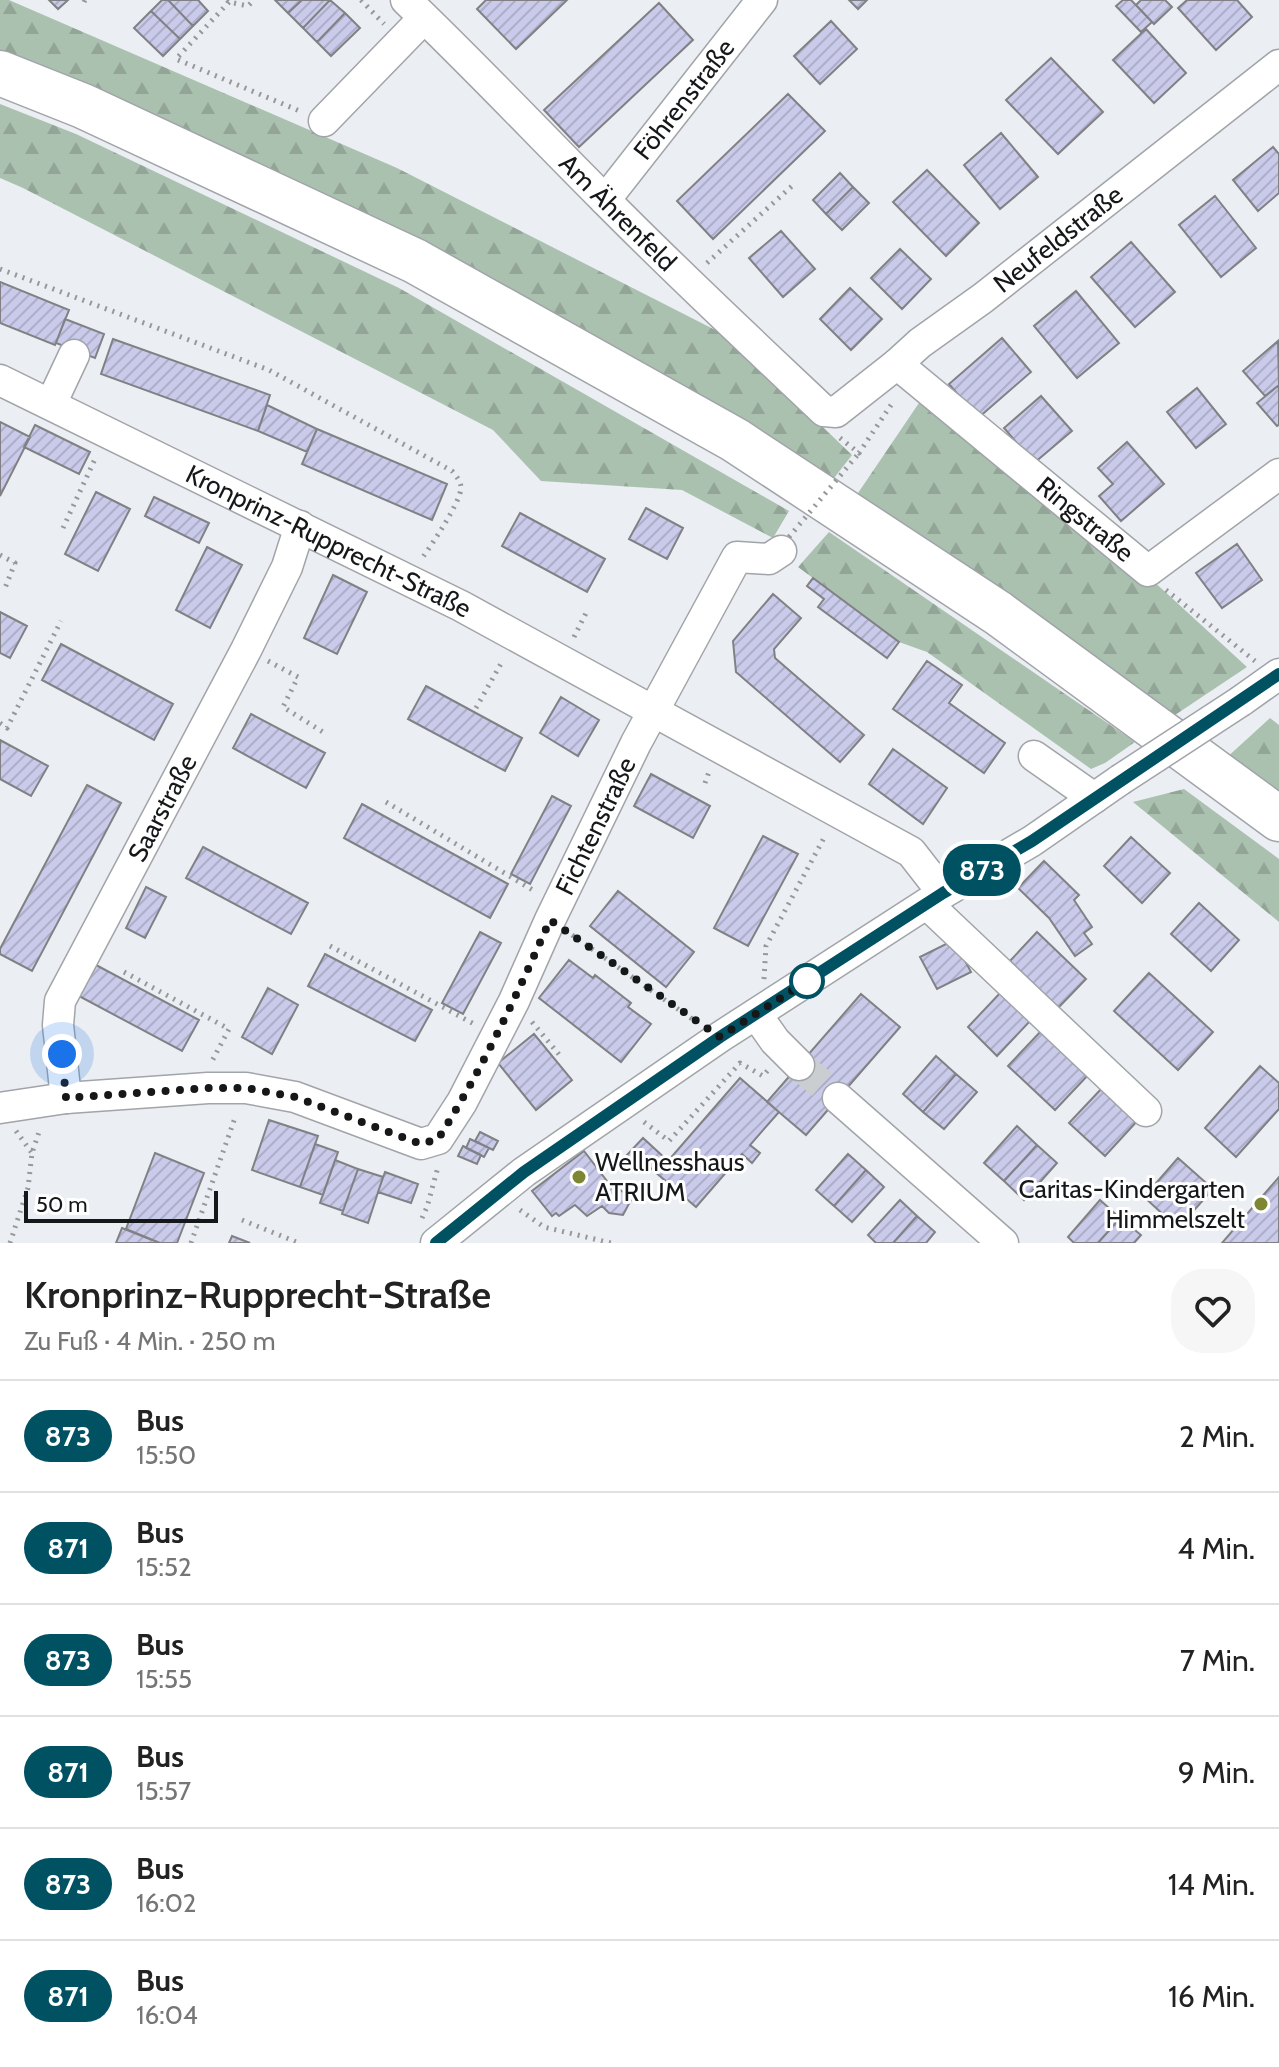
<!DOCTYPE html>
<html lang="de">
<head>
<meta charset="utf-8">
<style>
  body { margin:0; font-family:Cabin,sans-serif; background:#f6f6f6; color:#222; height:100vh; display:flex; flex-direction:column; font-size:30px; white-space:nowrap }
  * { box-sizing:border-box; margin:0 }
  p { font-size:26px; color:#767676 }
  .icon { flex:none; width:44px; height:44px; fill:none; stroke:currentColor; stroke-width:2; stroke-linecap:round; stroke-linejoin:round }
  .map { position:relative; height:1243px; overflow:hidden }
  .drawer { display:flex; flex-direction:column; background:#fff; flex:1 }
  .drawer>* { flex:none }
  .badge { padding:0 16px; border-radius:26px; font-size:28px; line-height:52px }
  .scale { position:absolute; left:24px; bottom:20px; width:194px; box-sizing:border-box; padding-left:8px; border:4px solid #161719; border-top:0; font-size:22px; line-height:28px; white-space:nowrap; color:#161719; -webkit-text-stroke:6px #fff; paint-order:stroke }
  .you { position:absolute; width:40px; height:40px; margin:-20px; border:6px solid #fff; border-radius:50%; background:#1a73e8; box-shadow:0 0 0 12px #1a73e833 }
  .map>.badge { position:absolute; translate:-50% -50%; box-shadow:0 0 0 4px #fff }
  .round { display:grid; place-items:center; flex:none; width:84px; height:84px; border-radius:32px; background:#f6f6f6 }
  .summary { display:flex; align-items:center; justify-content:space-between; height:136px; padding:0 24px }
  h1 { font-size:38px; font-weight:600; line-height:60px }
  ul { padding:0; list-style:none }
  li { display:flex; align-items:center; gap:24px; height:112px; padding:0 24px; border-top:2px solid #e0e0e0 }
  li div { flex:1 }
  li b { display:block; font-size:30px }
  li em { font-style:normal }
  li .badge { min-width:88px; font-weight:700; text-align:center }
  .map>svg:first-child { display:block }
  .forest { fill:url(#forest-firs) }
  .building { fill:url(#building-hatch); stroke:#818185; stroke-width:2 }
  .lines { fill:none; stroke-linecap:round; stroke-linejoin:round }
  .minor-tunnel { stroke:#cbced1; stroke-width:30; stroke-dasharray:30 15; stroke-linecap:butt }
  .minor-casing { stroke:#a1a4a8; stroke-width:33 }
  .highway-casing { stroke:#a1a4a8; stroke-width:47 }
  .path { stroke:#96989b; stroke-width:5; stroke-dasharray:2 6; stroke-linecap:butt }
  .minor { stroke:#fff; stroke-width:30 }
  .highway { stroke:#fff; stroke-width:44 }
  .minor-bridge-casing { stroke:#a1a4a8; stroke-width:33; stroke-linecap:butt }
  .path-bridge { stroke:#96989b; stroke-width:5; stroke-dasharray:2 6; stroke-linecap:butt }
  .minor-bridge { stroke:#fff; stroke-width:30 }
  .line-casing { stroke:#fff; stroke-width:18 }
  .line { stroke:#005262; stroke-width:12 }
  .walk { stroke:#161719; stroke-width:8; stroke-dasharray:0 14.4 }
  .stop-dot { fill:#fff; stroke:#005262; stroke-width:4 }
  .poi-dot { fill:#7c8633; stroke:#fff; stroke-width:3 }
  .labels { text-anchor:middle; stroke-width:6; stroke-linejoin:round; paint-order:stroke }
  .street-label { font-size:26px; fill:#161719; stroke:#fff }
  .poi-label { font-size:26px; fill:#161719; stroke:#fff; text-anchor:start }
</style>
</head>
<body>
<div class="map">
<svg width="1279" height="1243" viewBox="0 0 1279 1243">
  <defs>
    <pattern id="forest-firs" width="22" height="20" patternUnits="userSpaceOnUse" patternTransform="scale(2)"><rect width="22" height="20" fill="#aac1b0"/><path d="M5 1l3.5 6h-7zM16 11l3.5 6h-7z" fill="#92a597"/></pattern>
    <pattern id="building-hatch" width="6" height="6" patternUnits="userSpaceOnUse" patternTransform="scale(2)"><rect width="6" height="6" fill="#cacbeb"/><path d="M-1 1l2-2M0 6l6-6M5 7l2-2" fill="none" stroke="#adaec9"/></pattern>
  </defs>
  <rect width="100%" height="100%" fill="#ebeef2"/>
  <path class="forest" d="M0 0H9L397 168 729 337 852 455 831 482 0 57Z
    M0 104 76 134 399 288 789 511 773 538 682 490 541 481 493 430 23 188 0 178Z
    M921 400 1150 578 1247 667 1172 717 856 496Z
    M829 532 1135 742 1105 763 1091 769 927 652 899 642 798 567Z
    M1270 718 1279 725V799L1224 760Z
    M1184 789 1279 859V922L1133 802Z"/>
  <path class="building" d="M49 0H68L58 9Z
    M162 0H168L193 26 180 39 151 11Z
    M168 0H198L208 11 193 26Z
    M275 0H302L288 13Z
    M302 0H330L303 28 288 13Z
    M330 0 345 13 317 42 303 28Z
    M486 0H567L516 49 477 9Z
    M849 0H867L858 9Z
    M1123 0H1131L1152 22 1141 32 1116 6Z
    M1141 0H1165L1172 7 1154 24 1136 5Z
    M1187 0H1237L1252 17 1216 50 1178 8Z
    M659 3 693 40 579 147 544 110Z
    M151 11 180 39 163 56 134 28Z
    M345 13 360 28 331 56 317 42Z
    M831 21 857 49 820 84 794 56Z
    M1146 29 1186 73 1154 103 1113 60Z
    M1051 58 1103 112 1058 154 1006 100Z
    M788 94 825 131 713 239 677 201Z
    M1001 133 1038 177 1000 209 964 165Z
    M1273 147 1279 154V193L1258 211 1233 180Z
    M927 170 979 223 946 256 893 202Z
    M840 173 853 187 826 214 813 200Z
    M853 187 869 203 842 230 826 214Z
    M1215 196 1256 248 1221 277 1179 225Z
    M781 231 815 269 783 297 749 258Z
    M1131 242 1175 292 1135 327 1091 277Z
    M900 249 931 279 902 309 871 278Z
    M0 282 69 310 55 345 0 323Z
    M850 288 882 319 851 350 820 319Z
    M1076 291 1119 343 1077 378 1034 326Z
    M65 319 104 334 95 358 56 343Z
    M1002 338 1031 372 978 418 949 384Z
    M113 339 270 395 258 431 101 374Z
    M1278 341 1279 385 1265 396 1243 371Z
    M1279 385V425L1277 426 1257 403Z
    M1197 388 1226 424 1196 448 1167 412Z
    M1041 396 1072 431 1034 463 1004 428Z
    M267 405 317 429 307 452 258 431Z
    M0 422 30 437 0 496Z
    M35 425 90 452 79 474 24 447Z
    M317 429 447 484 432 520 302 464Z
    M1127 442 1164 484 1121 521 1099 496 1113 484 1098 468Z
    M96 492 130 509 98 571 65 554Z
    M154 497 209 523 199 543 145 516Z
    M646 508 683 528 667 559 629 539Z
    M520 513 605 559 587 592 502 546Z
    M1237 544 1262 580 1222 608 1196 573Z
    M207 547 242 565 210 628 176 610Z
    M333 575 367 592 337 654 304 638Z
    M813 578 899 642 887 658 818 607 824 599 807 586Z
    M773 594 801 618 774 649 775 658 864 735 840 762 736 672 733 641Z
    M0 612 27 626 10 658 0 653Z
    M61 644 173 704 154 740 42 680Z
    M927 661 962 685 949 703 1005 743 984 773 893 709Z
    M426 686 522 738 505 771 408 719Z
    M561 697 599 720 578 756 540 733Z
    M251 714 325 753 306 788 233 748Z
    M0 740 48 766 31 796 0 779Z
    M893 749 947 788 923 824 869 784Z
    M651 774 710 806 693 838 634 806Z
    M87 785 121 803 32 971 0 954V949Z
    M552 796 571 806 530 884 511 874Z
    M362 804 508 884 490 918 344 838Z
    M763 836 798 854 748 946 714 928Z
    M1131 837 1170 873 1142 903 1104 866Z
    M203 847 308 903 291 934 186 878Z
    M1044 861 1079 895 1074 900 1092 927 1084 933 1092 944 1075 956 1049 918 1018 888Z
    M146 887 166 897 145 938 126 928Z
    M618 891 694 952 666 987 590 926Z
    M1199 903 1239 940 1211 971 1171 934Z
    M480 932 501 943 463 1014 442 1003Z
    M1037 932 1086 979 1058 1008 1010 961Z
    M954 940 971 972 937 989 920 957Z
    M325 954 432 1010 415 1041 308 986Z
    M569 960 593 978 595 975 631 1003 628 1007 651 1024 621 1062 539 998Z
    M96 965 199 1020 182 1051 79 996Z
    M1149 973 1213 1032 1178 1070 1114 1011Z
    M268 988 298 1005 272 1054 242 1037Z
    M1002 991 1031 1020 997 1056 968 1027Z
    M861 994 900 1027 806 1135 767 1102Z
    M1043 1029 1090 1073 1055 1110 1008 1066Z
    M534 1034 572 1080 536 1110 498 1063Z
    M936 1056 956 1074 923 1112 903 1094Z
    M1260 1066 1279 1083V1109L1236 1157 1205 1128Z
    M956 1074 977 1092 944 1129 923 1112Z
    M740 1078 779 1112 750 1145 760 1153 752 1163 742 1154 696 1207 647 1165 643 1170 627 1155 643 1138 668 1161Z
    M1104 1086 1139 1119 1105 1156 1069 1123Z
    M269 1120 318 1136 300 1187 252 1170Z
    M1017 1126 1037 1145 1004 1181 984 1163Z
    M480 1132 498 1141 493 1150 475 1141Z
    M470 1139 489 1148 484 1157 466 1148Z
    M315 1144 338 1152 323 1195 300 1187Z
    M1037 1145 1057 1163 1024 1200 1004 1181Z
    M463 1146 481 1155 477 1164 458 1156Z
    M584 1151 607 1181 632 1198 623 1215 609 1213 602 1206 587 1216 575 1205 559 1216 556 1213 552 1216 532 1191Z
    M155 1153 204 1173 177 1243H160L126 1229Z
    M848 1154 866 1170 834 1206 816 1190Z
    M1178 1158 1213 1189 1178 1228 1144 1197Z
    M335 1160 358 1169 343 1211 320 1203Z
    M358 1169 383 1177 368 1223 342 1214Z
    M866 1170 884 1187 852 1222 834 1206Z
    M385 1172 418 1184 411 1203 378 1192Z
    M1279 1177V1243H1222Z
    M900 1200 917 1216 893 1243H876L868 1235Z
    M1100 1200 1120 1218 1098 1243H1074L1068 1237Z
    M917 1216 935 1232 926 1243H893Z
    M1120 1218 1141 1235 1134 1243H1098Z
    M122 1228 147 1238 160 1243H116Z
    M232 1236 250 1243H229Z"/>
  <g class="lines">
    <path class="minor-tunnel" d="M799 1065 838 1098"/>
    <g class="minor-casing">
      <g id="minor">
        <path id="s1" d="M406 0C474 65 538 133 604 199 676 272 750 341 824 411L836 412 897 364 920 343 983 298 1279 65"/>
        <path d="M324 121 424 18"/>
        <path id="s2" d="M605 200 762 0"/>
        <path id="s3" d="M897 364 1148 571 1279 474"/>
        <path id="s4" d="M0 380 461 606 911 852 943 893"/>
        <path d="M51 404 74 355"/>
        <path d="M1241 701 1279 674"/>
        <path d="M1034 756 1094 798"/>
        <path d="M927 904 1146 1111"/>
        <path d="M756 1014 775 1041 799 1065"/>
        <path id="s5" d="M66 1098 58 1025 60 1001 246 650 287 567 300 526"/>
        <path d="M838 1098 1003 1243"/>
        <path id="s6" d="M0 1108 66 1098 208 1088H246L295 1097 421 1144 438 1139 462 1102 514 1001 550 920 636 743 737 557 769 559 781 551"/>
        <path d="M436 1243 524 1172 720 1037 943 893 1032 841 1120 780"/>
      </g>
    </g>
    <g class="highway-casing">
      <path id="highway" d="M0 73 83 106 415 261 735 440 998 613 1279 819"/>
    </g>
    <path class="path" d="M227 0 229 2 248 6 254 0
      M361 0 384 24
      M84 2 85 0
      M229 2 176 59 302 112
      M707 263 792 186
      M0 269 269 370 452 471C456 476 461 481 461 488 460 503 432 544 423 557
      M840 438 859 453 891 405
      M63 528 96 457
      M0 555 15 563 5 588
      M1166 590 1255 661
      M574 637 588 609
      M268 661 298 677 283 707 326 734
      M476 708 503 660
      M0 723 7 728 61 621
      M705 783 710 769
      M386 802 536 892
      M572 935 695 1021
      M330 946 474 1024
      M124 972 229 1029 212 1061
      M764 979 766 946 825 836
      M532 1022 562 1058
      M644 1122 669 1141 740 1063 763 1076 769 1069
      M16 1131 32 1153
      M520 1210 544 1227 611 1243
      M422 1218 427 1207 438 1167
      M242 1220 299 1243
      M10 1243 28 1188 32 1153 40 1129
      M191 1243 236 1115"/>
    <use href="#minor" class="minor"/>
    <use href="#highway" class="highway"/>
    <g class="minor-bridge-casing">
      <path id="minor-bridge" d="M1120 780 1241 701"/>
    </g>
    <path class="path-bridge" d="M789 537 859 453"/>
    <use href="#minor-bridge" class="minor-bridge"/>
  </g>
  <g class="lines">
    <g class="line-casing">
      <path id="line" d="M436 1243 524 1172 720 1037 943 893 1032 841 1279 674"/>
    </g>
    <use href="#line" class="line"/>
    <path class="walk" d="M62 1054 66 1098 208 1088H246L295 1097 421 1144 438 1139C482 1070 517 995 550 920L720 1037 807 981"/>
  </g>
  <circle class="stop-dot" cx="807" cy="981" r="16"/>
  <g class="poi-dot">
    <circle cx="579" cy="1177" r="8"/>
    <circle cx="1261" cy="1204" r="8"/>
  </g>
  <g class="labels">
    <g class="street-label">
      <text dy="9" stroke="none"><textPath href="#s2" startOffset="128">Föhrenstraße</textPath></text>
      <text dy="9" stroke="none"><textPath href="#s1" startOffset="300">Am Ährenfeld</textPath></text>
      <text dy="9" stroke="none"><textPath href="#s1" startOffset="880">Neufeldstraße</textPath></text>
      <text dy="9" stroke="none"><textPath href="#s3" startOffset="244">Ringstraße</textPath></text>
      <text dy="9" stroke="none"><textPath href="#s4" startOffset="366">Kronprinz-Rupprecht-Straße</textPath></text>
      <text dy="9" stroke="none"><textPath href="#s5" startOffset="316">Saarstraße</textPath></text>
      <text dy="9" stroke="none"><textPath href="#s6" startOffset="800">Fichtenstraße</textPath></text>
    </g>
    <g class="poi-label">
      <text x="595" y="1171">Wellnesshaus<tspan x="595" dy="30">ATRIUM</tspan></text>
      <text x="1245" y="1198" text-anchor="end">Caritas-Kindergarten<tspan x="1245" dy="30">Himmelszelt</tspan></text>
    </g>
  </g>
</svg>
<div class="scale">50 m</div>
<div class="you" style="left:62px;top:1054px"></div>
<b class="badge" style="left:982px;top:870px;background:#005262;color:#fff">873</b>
</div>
<section class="drawer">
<div class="summary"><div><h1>Kronprinz-Rupprecht-Straße</h1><p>Zu Fuß · 4 Min. · 250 m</p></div><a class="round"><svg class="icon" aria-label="heart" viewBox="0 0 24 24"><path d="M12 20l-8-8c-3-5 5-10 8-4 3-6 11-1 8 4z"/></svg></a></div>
<ul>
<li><span class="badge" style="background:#005262;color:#fff">873</span><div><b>Bus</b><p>15:50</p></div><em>2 Min.</em></li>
<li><span class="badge" style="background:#005262;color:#fff">871</span><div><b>Bus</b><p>15:52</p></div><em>4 Min.</em></li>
<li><span class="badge" style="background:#005262;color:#fff">873</span><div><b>Bus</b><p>15:55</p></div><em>7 Min.</em></li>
<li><span class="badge" style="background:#005262;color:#fff">871</span><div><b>Bus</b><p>15:57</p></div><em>9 Min.</em></li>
<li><span class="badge" style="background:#005262;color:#fff">873</span><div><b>Bus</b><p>16:02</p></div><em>14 Min.</em></li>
<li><span class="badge" style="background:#005262;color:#fff">871</span><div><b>Bus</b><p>16:04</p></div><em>16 Min.</em></li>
</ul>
</section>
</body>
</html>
